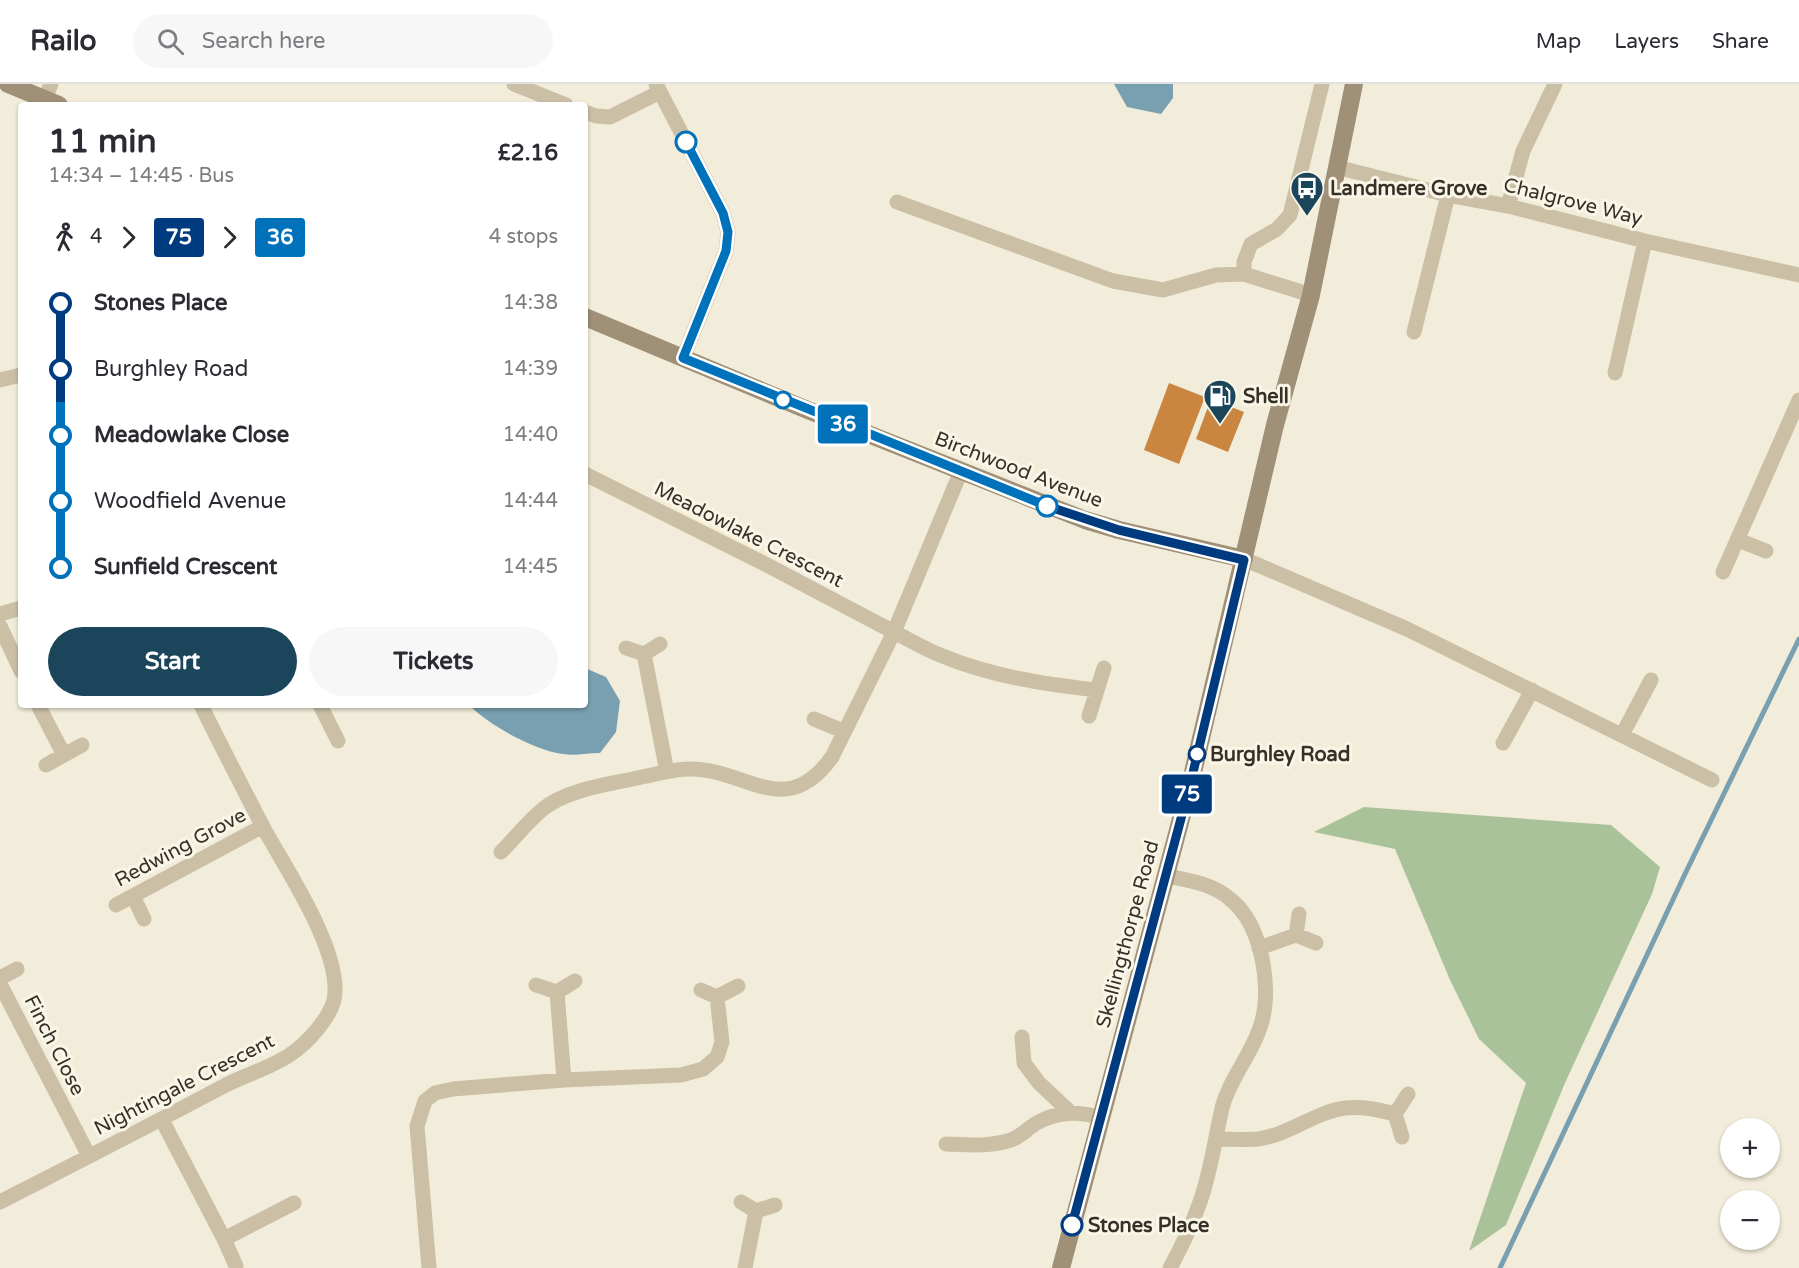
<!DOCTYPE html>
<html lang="en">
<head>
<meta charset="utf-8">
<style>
  body { margin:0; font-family:"Varela Round",sans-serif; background:#f7f7f7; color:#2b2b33; height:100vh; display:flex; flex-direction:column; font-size:22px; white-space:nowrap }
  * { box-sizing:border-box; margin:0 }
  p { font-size:20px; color:#7c7c81 }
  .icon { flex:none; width:33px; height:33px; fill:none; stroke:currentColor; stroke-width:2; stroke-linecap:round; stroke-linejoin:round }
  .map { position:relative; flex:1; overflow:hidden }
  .drawer { position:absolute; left:18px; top:18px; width:570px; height:606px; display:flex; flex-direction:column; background:#fff; border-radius:6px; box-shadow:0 2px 4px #0004 }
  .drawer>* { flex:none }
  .badge { padding:0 12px; border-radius:4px; font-size:21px; line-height:39px }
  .controls { position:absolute; left:1720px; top:1034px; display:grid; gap:12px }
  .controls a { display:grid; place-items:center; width:60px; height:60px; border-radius:50%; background:#fff; box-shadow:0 2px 4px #0004; font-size:30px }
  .map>.badge { position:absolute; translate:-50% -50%; box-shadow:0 0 0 3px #fff }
  .legs { display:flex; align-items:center; gap:9px; height:66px; padding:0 30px; font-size:20px }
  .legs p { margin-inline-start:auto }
  .headline { display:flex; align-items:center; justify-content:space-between; height:102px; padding:0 30px }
  h1 { font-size:33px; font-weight:700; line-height:45px }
  .button { display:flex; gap:12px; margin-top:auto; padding:12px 30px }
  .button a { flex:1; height:69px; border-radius:36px; background:#1b455a; color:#fff; font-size:24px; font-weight:700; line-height:69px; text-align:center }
  .button a+a { background:#f7f7f7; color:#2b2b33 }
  ul { padding:0 30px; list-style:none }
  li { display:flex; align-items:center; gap:21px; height:66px; font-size:22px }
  li i { display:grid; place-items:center; width:9px; height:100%; margin:0 8px; background:currentColor }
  li i::after { content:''; width:15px; height:15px; margin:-8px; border:4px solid; border-radius:50%; background:#fff }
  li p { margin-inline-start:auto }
  li:first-child i { background:linear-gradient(#0000 50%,currentColor 0) }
  li:last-child i { background:linear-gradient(currentColor 50%,#0000 0) }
  header { display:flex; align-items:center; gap:36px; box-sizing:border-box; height:84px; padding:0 30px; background:#fff; border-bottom:2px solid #e1e1e2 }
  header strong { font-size:28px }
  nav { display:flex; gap:33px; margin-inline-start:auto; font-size:21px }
  .search { width:420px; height:54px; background:#f7f7f7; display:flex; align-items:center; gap:15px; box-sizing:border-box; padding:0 21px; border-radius:33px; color:#7c7c81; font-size:22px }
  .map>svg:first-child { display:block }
  .green { fill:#aac29a }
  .water { fill:#79a0b0 }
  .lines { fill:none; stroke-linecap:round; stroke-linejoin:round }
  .stream { stroke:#79a0b0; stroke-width:5 }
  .building { fill:#ca8641 }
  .street { stroke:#cbc0a6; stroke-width:15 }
  .secondary { stroke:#9f9077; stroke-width:18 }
  .line-1-casing { stroke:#fff; stroke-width:14 }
  .line-2-casing { stroke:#fff; stroke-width:14 }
  .line-1 { stroke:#003b80; stroke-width:9 }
  .line-2 { stroke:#0072bc; stroke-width:9 }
  .stop-2-dot { fill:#fff; stroke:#0072bc; stroke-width:3 }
  .stop-1-dot { fill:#fff; stroke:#003b80; stroke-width:3 }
  .labels { text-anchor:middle; stroke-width:6; stroke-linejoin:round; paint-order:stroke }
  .poi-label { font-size:20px; font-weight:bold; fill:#373027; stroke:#faf6e7; text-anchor:start }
  .street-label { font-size:20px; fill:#373027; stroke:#faf6e7 }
  .stop-label { font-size:20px; font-weight:bold; fill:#373027; stroke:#faf6e7; text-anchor:start }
</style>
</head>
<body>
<header>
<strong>Railo</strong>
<div class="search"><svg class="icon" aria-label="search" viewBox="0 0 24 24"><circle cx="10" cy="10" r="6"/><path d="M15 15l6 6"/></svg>Search here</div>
<nav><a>Map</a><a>Layers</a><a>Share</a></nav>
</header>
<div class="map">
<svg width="1799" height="1184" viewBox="0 0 1799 1184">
  <rect width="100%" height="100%" fill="#f2edda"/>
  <path class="green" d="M1364 723 1611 741 1660 783 1652 810 1565 999 1506 1141 1469 1167 1526 999 1479 955 1450 896 1395 765 1314 748Z"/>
  <path class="water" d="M1114 0H1173V14L1161 30 1127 23Z
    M585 584 606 593 620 617 616 648 600 669C588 669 575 672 563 670 534 666 490 642 469 621H585Z"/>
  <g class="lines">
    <path class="stream" d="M1500 1184 1685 790 1799 555"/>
  </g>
  <path class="building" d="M1169 299 1205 313 1179 380 1144 366Z
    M1211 315 1244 328 1228 368 1196 355Z"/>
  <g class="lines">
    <path class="street" d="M514 0 566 21
      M656 0 723 129 728 148 726 167 683 274
      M45 15 51 0
      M585 28 596 32 610 33 660 8
      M1336 83 1448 111 1508 122 1645 157 1799 191
      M897 118 1113 197 1163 206 1216 191 1244 190 1311 211
      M1508 122 1523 67 1555 0
      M1244 190V178L1251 160 1277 145 1290 131 1322 0
      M1414 248 1448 111
      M1615 289 1645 157
      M0 296 21 291
      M961 387 894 548C910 556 925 565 940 571 990 592 1043 600 1096 606
      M1738 456 1766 467
      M1244 475 1407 545 1712 696
      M1723 488 1799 316
      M0 530 21 524
      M0 542 21 587
      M626 564 644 570 660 560
      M644 570 667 688
      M38 621 64 671
      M320 621 338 657
      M1089 632 1104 584
      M814 635 843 647
      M1622 651 1651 596
      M1503 659 1532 606
      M46 681 82 661
      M501 768C515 754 528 737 543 725 567 705 612 700 642 693 658 690 675 684 692 685 748 686 786 737 832 673L894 548 765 480 585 390
      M1167 792C1188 796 1213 800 1230 815 1261 839 1272 901 1262 937 1254 968 1230 993 1222 1024 1215 1055 1211 1087 1200 1118 1192 1141 1182 1162 1170 1184
      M133 812 144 835
      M116 821 263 742
      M1299 830 1296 851 1316 859
      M1259 864 1296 851
      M0 894 17 885
      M0 900 89 1072
      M536 901 557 908 575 897
      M701 906 717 913 738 902
      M557 908 564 996
      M1022 953 1024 979 1039 999 1070 1028
      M162 1036 224 1155 294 1119
      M1402 1053 1395 1030 1408 1010
      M1217 1055C1230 1055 1245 1056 1258 1055 1289 1051 1315 1028 1345 1024 1363 1022 1379 1026 1395 1030
      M946 1060C969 1061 989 1063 1011 1056 1020 1053 1027 1045 1035 1040 1057 1027 1077 1027 1102 1034
      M0 1118C74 1080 149 1042 222 1003 242 992 270 984 288 972 307 960 335 930 335 908 337 860 286 785 263 743 242 702 221 662 201 621
      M741 1118 756 1127 775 1121
      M224 1155 236 1182
      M429 1184 417 1042 425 1017 435 1009 453 1005 564 996 681 991 703 985 717 973 722 958 717 913
      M745 1184 756 1127"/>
    <path class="secondary" d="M8 0 59 21
      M585 233 810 327 1085 436 1119 446 1244 475
      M1061 1184 1190 701 1275 341 1311 211 1354 0"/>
  </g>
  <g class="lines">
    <g class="line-1-casing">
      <path id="line-1" d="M1047 422 1119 446 1244 476 1190 701 1072 1141"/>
    </g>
    <g class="line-2-casing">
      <path id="line-2" d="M686 58 723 129 728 148 726 167 683 274 1047 422"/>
    </g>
    <use href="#line-1" class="line-1"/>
    <use href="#line-2" class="line-2"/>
  </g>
  <defs>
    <g id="bus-pin" transform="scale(1.725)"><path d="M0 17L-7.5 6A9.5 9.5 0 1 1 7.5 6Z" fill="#1b455a" stroke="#faf6e7"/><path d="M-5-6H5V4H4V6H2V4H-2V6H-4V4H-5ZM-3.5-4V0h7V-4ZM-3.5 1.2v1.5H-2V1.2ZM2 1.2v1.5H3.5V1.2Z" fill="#fff"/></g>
    <g id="fuel-pin" transform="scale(1.725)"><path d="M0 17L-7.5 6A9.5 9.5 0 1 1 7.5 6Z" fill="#1b455a" stroke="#faf6e7"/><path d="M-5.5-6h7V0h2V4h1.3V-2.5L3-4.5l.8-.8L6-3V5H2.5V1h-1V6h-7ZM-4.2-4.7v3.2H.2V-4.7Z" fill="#fff"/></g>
  </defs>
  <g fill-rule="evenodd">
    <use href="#bus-pin" x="1307" y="104"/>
    <use href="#fuel-pin" x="1220" y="312"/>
  </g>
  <g class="stop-2-dot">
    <circle cx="686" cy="58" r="10"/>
    <circle cx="783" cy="316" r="8"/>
    <circle cx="1047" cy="422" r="10"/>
  </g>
  <g class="stop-1-dot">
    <circle cx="1197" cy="670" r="8"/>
    <circle cx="1072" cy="1141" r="10"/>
  </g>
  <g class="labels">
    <g class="poi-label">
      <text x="1330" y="111">Landmere Grove</text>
      <text x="1243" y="319">Shell</text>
    </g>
    <g class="street-label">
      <text transform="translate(1573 117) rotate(14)" y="7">Chalgrove Way</text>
      <text transform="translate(1019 385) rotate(21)" y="7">Birchwood Avenue</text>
      <text transform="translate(749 450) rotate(27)" y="7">Meadowlake Crescent</text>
      <text transform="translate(180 763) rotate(-28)" y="7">Redwing Grove</text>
      <text transform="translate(1127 850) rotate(-75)" y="7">Skellingthorpe Road</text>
      <text transform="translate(55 961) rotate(63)" y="7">Finch Close</text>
      <text transform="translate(184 1000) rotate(-27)" y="7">Nightingale Crescent</text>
    </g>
    <g class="stop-label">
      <text x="1210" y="677">Burghley Road</text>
      <text x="1088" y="1148">Stones Place</text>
    </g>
  </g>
</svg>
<div class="controls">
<a>+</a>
<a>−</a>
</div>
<b class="badge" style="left:1187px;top:710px;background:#003b80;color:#fff">75</b>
<b class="badge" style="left:843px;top:340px;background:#0072bc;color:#fff">36</b>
<section class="drawer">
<div class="headline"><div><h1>11 min</h1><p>14:34 – 14:45 · Bus</p></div><b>£2.16</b></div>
<div class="legs"><svg class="icon" aria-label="walk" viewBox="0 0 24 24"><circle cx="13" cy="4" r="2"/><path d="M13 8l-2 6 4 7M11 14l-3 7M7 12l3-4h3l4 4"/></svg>4<svg class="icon" aria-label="forward" viewBox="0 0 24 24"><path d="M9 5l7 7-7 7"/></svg><b class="badge" style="background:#003b80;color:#fff">75</b><svg class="icon" aria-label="forward" viewBox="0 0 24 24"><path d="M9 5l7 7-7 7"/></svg><b class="badge" style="background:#0072bc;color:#fff">36</b><p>4 stops</p></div>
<ul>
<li><i style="color:#003b80"></i><b>Stones Place</b><p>14:38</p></li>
<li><i style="color:#003b80"></i><span>Burghley Road</span><p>14:39</p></li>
<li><i style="color:#0072bc"></i><b>Meadowlake Close</b><p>14:40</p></li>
<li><i style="color:#0072bc"></i><span>Woodfield Avenue</span><p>14:44</p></li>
<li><i style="color:#0072bc"></i><b>Sunfield Crescent</b><p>14:45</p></li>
</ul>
<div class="button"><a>Start</a><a>Tickets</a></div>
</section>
</div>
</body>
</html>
